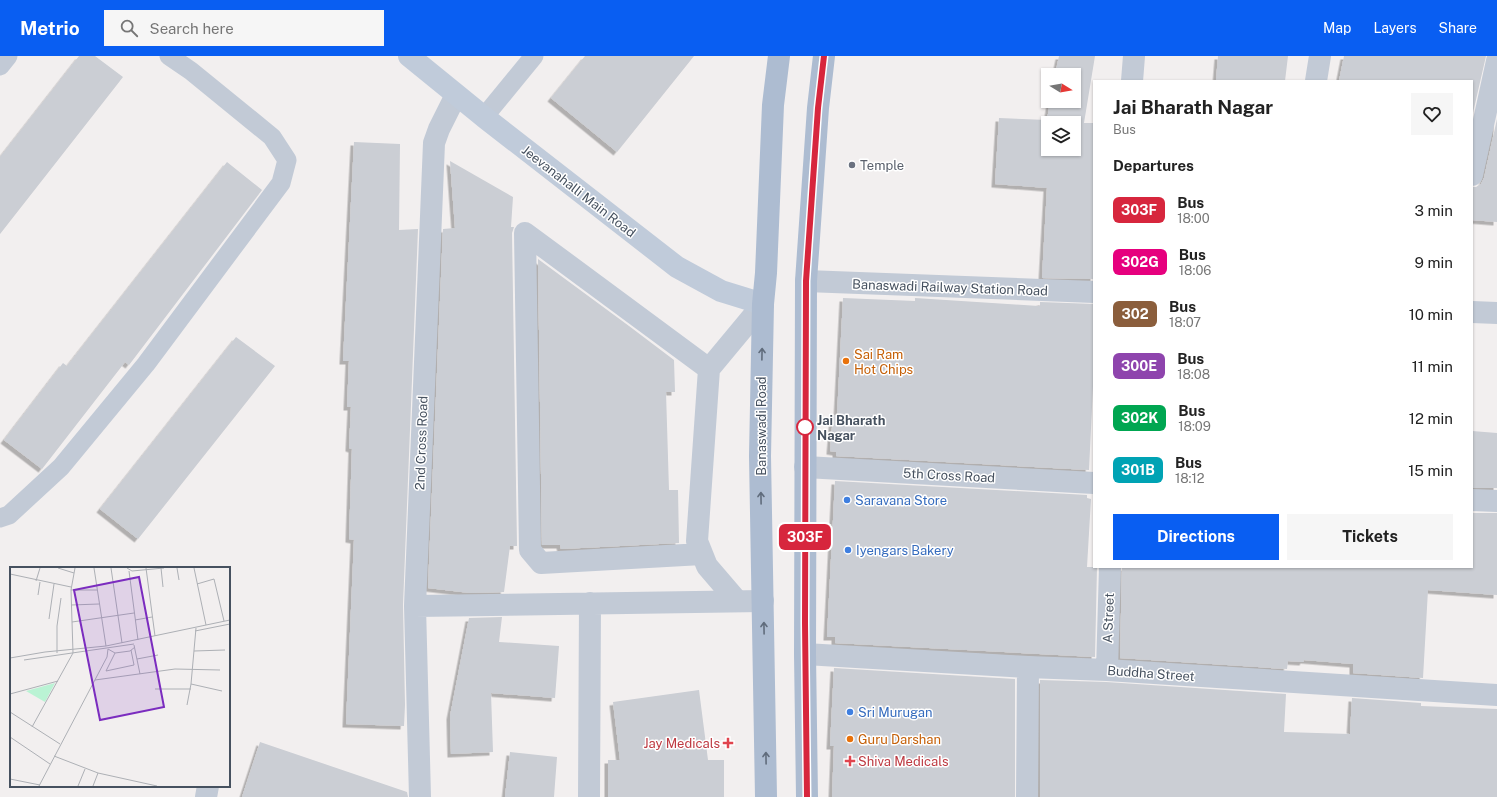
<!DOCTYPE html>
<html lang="en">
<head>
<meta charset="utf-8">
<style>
  body { margin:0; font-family:"Public Sans",sans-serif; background:#f6f6f6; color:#222; height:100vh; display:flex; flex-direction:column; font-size:15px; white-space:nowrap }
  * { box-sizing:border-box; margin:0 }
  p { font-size:13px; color:#767676 }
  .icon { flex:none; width:22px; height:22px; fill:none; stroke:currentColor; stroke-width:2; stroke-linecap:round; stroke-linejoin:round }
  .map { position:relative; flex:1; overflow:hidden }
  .panel { position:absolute; left:1093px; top:24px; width:380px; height:488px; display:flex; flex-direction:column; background:#fff; border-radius:0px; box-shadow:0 1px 3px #0004 }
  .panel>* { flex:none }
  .badge { padding:0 8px; border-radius:6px; font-size:14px; line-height:26px }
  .needle { width:26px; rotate:101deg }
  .buttons { position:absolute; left:1041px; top:12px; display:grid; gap:8px }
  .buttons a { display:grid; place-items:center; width:40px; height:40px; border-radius:0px; background:#fff; box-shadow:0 1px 3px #0004; font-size:20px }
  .map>.badge { position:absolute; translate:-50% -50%; box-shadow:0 0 0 2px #fff }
  h2 { padding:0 20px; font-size:15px; line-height:36px }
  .round { display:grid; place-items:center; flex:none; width:42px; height:42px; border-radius:0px; background:#f6f6f6 }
  .headline { display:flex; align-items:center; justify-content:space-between; height:68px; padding:0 20px }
  h1 { font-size:19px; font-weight:700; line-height:30px }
  .primary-button { display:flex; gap:8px; margin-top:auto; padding:8px 20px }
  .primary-button a { flex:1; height:46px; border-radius:0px; background:#095ef2; color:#fff; font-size:16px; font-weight:700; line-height:46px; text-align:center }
  .primary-button a+a { background:#f6f6f6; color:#222 }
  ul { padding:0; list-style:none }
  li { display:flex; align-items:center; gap:12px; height:52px; padding:0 20px }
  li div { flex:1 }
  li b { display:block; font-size:15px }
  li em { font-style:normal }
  li .badge { min-width:44px; font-weight:700; text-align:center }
  header { display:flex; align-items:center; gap:24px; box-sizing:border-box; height:56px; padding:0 20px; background:#095ef2; color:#fff }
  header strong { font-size:19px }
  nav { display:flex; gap:22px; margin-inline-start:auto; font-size:14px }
  .search { width:280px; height:36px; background:#f6f6f6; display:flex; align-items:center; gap:10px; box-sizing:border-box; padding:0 14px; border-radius:0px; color:#767676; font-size:15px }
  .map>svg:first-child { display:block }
  .building { fill:#cbced4; fill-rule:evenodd; filter:url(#shadow) }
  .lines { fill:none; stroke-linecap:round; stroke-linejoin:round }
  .lane { stroke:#c2cad6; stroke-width:19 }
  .street { stroke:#c2cad6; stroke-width:22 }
  .secondary { stroke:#c0cbda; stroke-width:22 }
  .primary { stroke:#adbcd1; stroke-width:22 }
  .oneway { stroke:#606c7c }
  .line-casing { stroke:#fff; stroke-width:9 }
  .line { stroke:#d7263d; stroke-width:6 }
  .worship-dot { fill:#6b7280; stroke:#fff; stroke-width:1.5 }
  .food-dot { fill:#e8710a; stroke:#fff; stroke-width:1.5 }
  .stop-dot { fill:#fff; stroke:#d7263d; stroke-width:2 }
  .shop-dot { fill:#3f7fe0; stroke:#fff; stroke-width:1.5 }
  .health-dot { fill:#e0444e; stroke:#fff; stroke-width:1.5 }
  .labels { text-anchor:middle; stroke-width:3; stroke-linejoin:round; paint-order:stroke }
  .worship-label { font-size:13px; fill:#5b616d; stroke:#fff; text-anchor:start }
  .street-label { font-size:13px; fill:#46515f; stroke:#fff }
  .food-label { font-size:13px; fill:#c56008; stroke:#fff; text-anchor:start }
  .stop-label { font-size:13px; font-weight:bold; fill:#46515f; stroke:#fff; text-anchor:start }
  .shop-label { font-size:13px; fill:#366cbe; stroke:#fff; text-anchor:start }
  .health-label { font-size:13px; fill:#be3a42; stroke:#fff; text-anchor:end }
  .inset-road { fill:none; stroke:#adb0b5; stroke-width:1 }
  .view { fill:#7b2cbf; fill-opacity:0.15; stroke:#7b2cbf; stroke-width:2 }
  .inset-edge { fill:none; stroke:#46515f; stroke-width:2 }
</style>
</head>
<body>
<header>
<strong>Metrio</strong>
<div class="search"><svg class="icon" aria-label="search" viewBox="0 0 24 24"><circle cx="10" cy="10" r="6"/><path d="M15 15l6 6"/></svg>Search here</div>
<nav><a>Map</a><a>Layers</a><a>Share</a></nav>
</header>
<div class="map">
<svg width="1497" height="741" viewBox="0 0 1497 741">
  <defs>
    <filter id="shadow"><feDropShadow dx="-3.5" dy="3.5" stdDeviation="0" flood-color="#0004"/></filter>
  </defs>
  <rect width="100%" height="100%" fill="#f2efef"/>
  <path class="building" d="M79 0H95L123 21 0 178V101Z
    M585 0H694L617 96 551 42Z
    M1059 0H1095L1084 67H1094V223L1042 222 1047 132 995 128 999 62 1047 64 1050 45H1074V19H1055ZM1048 67H1074V93H1048Z
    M1218 0H1288L1285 25H1216Z
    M1344 0H1486L1472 61V25H1339Z
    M1497 63V166L1472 164V131H1476L1481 128 1484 122Z
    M354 86 400 88 399 174 418 173 403 549 405 649 404 670 346 668 354 484 349 483 352 393 349 392 351 351H347L349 305H343Z
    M450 105 513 141 511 171H514L512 177 517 490H510L504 536 470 537 428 532 443 173 455 172Z
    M227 106 262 134 129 309 125 306 42 413 4 384 63 307 67 310Z
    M538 203 629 270 674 304 675 336H666L669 434H678L679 487 561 493 560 489H542Z
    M843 242 915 245V242L1039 250 1040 249V246L1094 248V309L1089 414 836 400V396L830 395 833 359 837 360Z
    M236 281 275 310 138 483 100 453Z
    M1472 375 1497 377V432H1472Z
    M835 425 1087 439V442L1091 443 1087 511H1097L1095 601 835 587V581H827Z
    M1472 457H1497V539L1428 534 1423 622 1353 617V608L1304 604 1303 606 1288 605 1287 613 1120 602 1122 511H1472Z
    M502 561 499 586 559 590 555 642 491 637 493 696 451 698 450 660 469 562Z
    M834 612 1015 623V741H832L834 690H830Z
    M1040 624 1106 626 1286 638 1284 676 1350 678 1352 642 1421 647V650L1497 653V741H1040Z
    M699 634 708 704H724V741H608V704H620L613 646Z
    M260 686 407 736 408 741H242Z
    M510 696 557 701 554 741H505Z"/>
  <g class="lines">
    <path class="lane" d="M0 10 8 0
      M484 61 534 0
      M0 462 9 459 61 411 146 308 281 127 287 104 272 81 191 15 169 0"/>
    <path class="street" d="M1132 25 1134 0
      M1316 25 1320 0
      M1472 119 1497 5
      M806 225 1094 236
      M1472 256 1497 257
      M805 411 1094 427
      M1472 444 1497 445
      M702 498 541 507 530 494 525 177 709 313
      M737 545 707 510 697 485 709 313 763 248
      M415 550 763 545
      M805 598 1028 611 1107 614 1497 639
      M1107 614 1110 511
      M206 741 208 730
      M420 741 415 550 434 87 439 73 456 39
      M589 741 590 547
      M1027 741 1028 611"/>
    <path class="secondary" d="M409 0 484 61 677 211 721 235 763 248"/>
    <path class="primary" d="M766 741 760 400 763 248 766 217 773 49 779 0
      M807 741 805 598 806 225 818 52 824 0"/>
  </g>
  <defs><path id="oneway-shaft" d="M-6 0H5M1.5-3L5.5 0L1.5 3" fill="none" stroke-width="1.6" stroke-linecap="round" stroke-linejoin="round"/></defs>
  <g class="oneway">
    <use href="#oneway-shaft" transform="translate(762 298) rotate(-89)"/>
    <use href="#oneway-shaft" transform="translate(761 442) rotate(-91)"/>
    <use href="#oneway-shaft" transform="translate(764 572) rotate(-91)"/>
    <use href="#oneway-shaft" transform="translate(766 702) rotate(-91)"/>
  </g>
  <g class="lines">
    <g class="line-casing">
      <path id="line" d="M807 741 805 567 806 225 818 52 824 0"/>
    </g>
    <use href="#line" class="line"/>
  </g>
  <circle class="worship-dot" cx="852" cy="109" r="4"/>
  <g class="food-dot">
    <circle cx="846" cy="305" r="4"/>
    <circle cx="850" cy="683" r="4"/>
  </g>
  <circle class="stop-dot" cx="805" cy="371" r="8"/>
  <g class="shop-dot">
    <circle cx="847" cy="444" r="4"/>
    <circle cx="848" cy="494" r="4"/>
    <circle cx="850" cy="656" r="4"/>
  </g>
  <g class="health-dot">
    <path d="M726 681h4v4h4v4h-4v4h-4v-4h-4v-4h4z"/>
    <path d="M848 699h4v4h4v4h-4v4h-4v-4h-4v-4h4z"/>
  </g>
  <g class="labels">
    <g class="worship-label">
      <text x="860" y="114">Temple</text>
    </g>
    <g class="street-label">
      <text transform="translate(579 135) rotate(38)" y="5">Jeevanahalli Main Road</text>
      <text transform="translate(950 231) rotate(2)" y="5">Banaswadi Railway Station Road</text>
      <text transform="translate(761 370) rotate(-90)" y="5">Banaswadi Road</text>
      <text transform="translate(421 387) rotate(-88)" y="5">2nd Cross Road</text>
      <text transform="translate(949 419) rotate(3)" y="5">5th Cross Road</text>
      <text transform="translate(1108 562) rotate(-88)" y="5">A Street</text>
      <text transform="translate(1151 617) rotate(4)" y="5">Buddha Street</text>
    </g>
    <g class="food-label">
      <text x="854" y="303">Sai Ram<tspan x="854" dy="15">Hot Chips</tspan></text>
      <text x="858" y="688">Guru Darshan</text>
    </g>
    <g class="stop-label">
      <text x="817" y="369">Jai Bharath<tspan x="817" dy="15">Nagar</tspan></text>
    </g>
    <g class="shop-label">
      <text x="855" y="449">Saravana Store</text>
      <text x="856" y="499">Iyengars Bakery</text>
      <text x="858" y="661">Sri Murugan</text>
    </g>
    <g class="health-label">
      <text x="720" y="692">Jay Medicals</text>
      <text x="858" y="710" text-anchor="start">Shiva Medicals</text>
    </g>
  </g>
  <g transform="translate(10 511)">
    <rect width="220" height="220" fill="#f2efef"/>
    <path d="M45 116 35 135 16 124Z" fill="#baf3d4"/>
    <path class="inset-road" d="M48 1 64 6M84 1 96 79M101 1 112 76M117 1 122 4 154 1M136 1 145 69M151 1 153 20M167 1 169 13M184 1 196 58M119 4 128 73M0 7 61 20M26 14 30 1M187 17 204 12 214 54M61 23H87M28 28 30 15M61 38 89 37M39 52 44 17M125 53 142 50M62 55 124 46M185 64 220 57M124 78 130 107M184 84 215 83M47 86V59L51 31M105 86 96 104 124 98 121 83M0 91 35 85 96 79 220 53M127 92 148 88M14 93 124 77M85 113 165 102 210 103M181 117 212 124M145 122H181M0 127 48 114M177 138 181 117 186 61M0 145 50 177M22 160 63 86 61 23 65 1M0 170 40 197M44 189 88 206 147 219M0 212 30 218M29 219 97 90 98 82 105 86 120 84 125 80M68 219 75 202M83 219 88 206"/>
    <path class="view" d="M129 10 154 140 90 153 64 23Z"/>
    <rect width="220" height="220" class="inset-edge"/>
  </g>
</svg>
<div class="buttons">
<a><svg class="needle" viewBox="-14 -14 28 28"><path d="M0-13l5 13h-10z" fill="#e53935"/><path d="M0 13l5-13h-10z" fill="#767676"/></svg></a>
<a><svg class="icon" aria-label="layers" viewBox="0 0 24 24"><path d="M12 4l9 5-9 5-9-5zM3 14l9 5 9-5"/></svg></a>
</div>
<b class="badge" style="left:805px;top:481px;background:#d7263d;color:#fff">303F</b>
<section class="panel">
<div class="headline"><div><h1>Jai Bharath Nagar</h1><p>Bus</p></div><a class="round"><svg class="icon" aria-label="heart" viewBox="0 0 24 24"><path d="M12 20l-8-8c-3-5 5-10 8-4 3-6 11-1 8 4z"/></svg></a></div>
<h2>Departures</h2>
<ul>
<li><span class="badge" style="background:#d7263d;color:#fff">303F</span><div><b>Bus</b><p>18:00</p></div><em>3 min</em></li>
<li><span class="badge" style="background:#e6007e;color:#fff">302G</span><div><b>Bus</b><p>18:06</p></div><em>9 min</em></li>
<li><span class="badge" style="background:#8b5e3c;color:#fff">302</span><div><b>Bus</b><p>18:07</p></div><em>10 min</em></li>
<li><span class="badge" style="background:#8e44ad;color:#fff">300E</span><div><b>Bus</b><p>18:08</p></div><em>11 min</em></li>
<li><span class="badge" style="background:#00a651;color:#fff">302K</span><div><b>Bus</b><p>18:09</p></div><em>12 min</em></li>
<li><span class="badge" style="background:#00a3b4;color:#fff">301B</span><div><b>Bus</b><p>18:12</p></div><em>15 min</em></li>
</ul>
<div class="primary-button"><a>Directions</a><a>Tickets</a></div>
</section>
</div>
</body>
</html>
